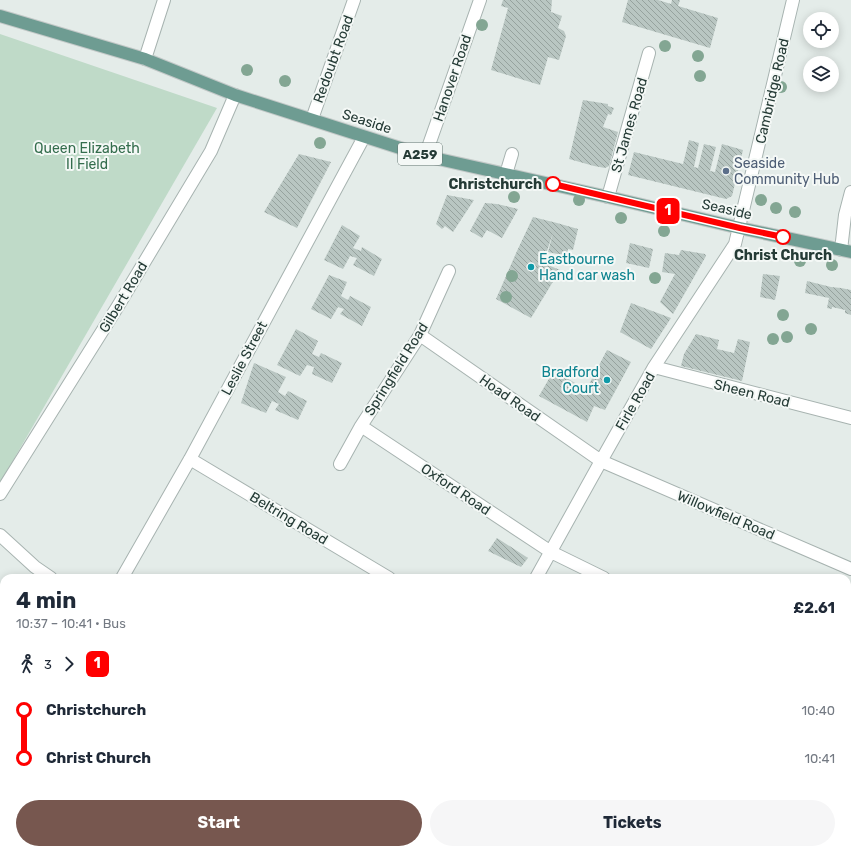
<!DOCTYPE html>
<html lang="en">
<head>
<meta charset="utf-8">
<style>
  body { margin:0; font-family:Rubik,sans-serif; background:#f6f6f7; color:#1f2937; height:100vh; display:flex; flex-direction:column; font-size:15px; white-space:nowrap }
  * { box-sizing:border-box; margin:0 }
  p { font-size:13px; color:#747a83 }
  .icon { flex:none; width:22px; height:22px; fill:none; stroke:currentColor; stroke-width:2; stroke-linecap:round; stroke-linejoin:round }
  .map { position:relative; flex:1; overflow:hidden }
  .sheet { position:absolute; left:0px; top:574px; width:851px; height:280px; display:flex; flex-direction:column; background:#fff; border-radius:12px 12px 0 0; box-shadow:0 2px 10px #0003 }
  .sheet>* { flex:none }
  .badge { padding:0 8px; border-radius:6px; font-size:14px; line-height:26px }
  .fabs { position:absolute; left:803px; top:12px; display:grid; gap:8px }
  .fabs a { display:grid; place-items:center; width:36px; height:36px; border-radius:50%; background:#fff; box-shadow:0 2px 10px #0003; font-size:20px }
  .map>.badge { position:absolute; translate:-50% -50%; box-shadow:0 0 0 2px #fff }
  .legs { display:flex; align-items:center; gap:6px; height:44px; padding:0 16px; font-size:13px }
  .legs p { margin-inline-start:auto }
  .overview { display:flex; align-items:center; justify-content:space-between; height:68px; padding:0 16px }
  h1 { font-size:22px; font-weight:700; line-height:30px }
  .button { display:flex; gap:8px; margin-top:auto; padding:8px 16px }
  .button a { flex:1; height:46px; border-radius:24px; background:#77574f; color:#fff; font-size:16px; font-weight:700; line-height:46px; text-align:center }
  .button a+a { background:#f6f6f7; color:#1f2937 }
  ul { padding:0 16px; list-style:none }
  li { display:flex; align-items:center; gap:14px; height:48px; font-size:15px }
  li i { display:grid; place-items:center; width:6px; height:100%; margin:0 5px; background:currentColor }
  li i::after { content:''; width:10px; height:10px; margin:-5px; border:3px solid; border-radius:50%; background:#fff }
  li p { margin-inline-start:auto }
  li:first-child i { background:linear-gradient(#0000 50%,currentColor 0) }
  li:last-child i { background:linear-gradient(currentColor 50%,#0000 0) }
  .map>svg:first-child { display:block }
  .green { fill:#bfdac8 }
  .building { fill:url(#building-back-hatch) }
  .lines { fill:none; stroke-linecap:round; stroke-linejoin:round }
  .minor-casing { stroke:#a7b3b0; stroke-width:14 }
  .major-casing { stroke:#c2c8c7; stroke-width:14 }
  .minor { stroke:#fff; stroke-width:12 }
  .major { stroke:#6e9c92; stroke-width:12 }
  .tree { fill:#83a693 }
  .line-1-casing { stroke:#fff; stroke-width:9 }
  .line-1 { stroke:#f00; stroke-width:6 }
  .service-dot { fill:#5c6f8a; stroke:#f4f8f6; stroke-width:1.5 }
  .stop-1-dot { fill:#fff; stroke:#f00; stroke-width:2 }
  .culture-dot { fill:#0f9aa8; stroke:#f4f8f6; stroke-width:1.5 }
  .labels { text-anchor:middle; stroke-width:4; stroke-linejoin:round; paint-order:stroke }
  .shield { fill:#f4f8f6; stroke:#637470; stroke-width:1 }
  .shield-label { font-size:13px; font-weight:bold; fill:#253b36 }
  .street-label { font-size:14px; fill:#253b36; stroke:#f4f8f6 }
  .park-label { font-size:14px; fill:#346d4d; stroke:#f4f8f6 }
  .service-label { font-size:14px; fill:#4e5e75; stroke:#f4f8f6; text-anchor:start }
  .stop-label { font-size:14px; font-weight:bold; fill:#253b36; stroke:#f4f8f6; text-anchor:end }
  .culture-label { font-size:14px; fill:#0d838f; stroke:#f4f8f6; text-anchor:start }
</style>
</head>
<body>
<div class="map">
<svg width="851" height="854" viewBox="0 0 851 854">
  <defs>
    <pattern id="building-back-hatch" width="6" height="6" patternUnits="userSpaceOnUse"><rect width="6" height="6" fill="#b9c6c2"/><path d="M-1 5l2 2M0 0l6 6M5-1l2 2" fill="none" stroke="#96a29e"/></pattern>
  </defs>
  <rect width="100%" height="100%" fill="#e4ece9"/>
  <path class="green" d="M0 34 217 108 0 483Z"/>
  <path class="building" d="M503 0H552L551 12 562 16 558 28 564 31 566 36 559 60 548 57 540 85 491 70 508 8 501 6Z
    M628 0H658L671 4 672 0H680L678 6 718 18 710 48 622 22Z
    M583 100 608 104V106L614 108 611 115 608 114 603 127 618 132 609 166 605 168 594 166 569 159Z
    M689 140 699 143 694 167 698 168 704 144 716 147 710 171 715 172 722 144 743 150 732 196 726 199 628 175 634 152 683 164Z
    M299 154 331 162 297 228 264 212Z
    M447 195 474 200 453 232 445 226 442 229 436 224Z
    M485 203 497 204 518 209 502 238 487 230 482 238 470 231Z
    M533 217 557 223 578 229 573 250 568 249 567 256 548 252 553 233 543 263 560 270 531 318 496 299 517 251Z
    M342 225 360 236 353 248 361 251 362 247 382 259 374 276 353 265 357 258 350 256 343 269 324 260Z
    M630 243 653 249 649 268 626 263Z
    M681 250 705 254 706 256 673 314 660 302 675 274 662 272 665 253 679 255Z
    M763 274 780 276 775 300 760 297Z
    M329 275 347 282 341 296 348 300 350 296 371 307 362 326 340 314 344 309 338 307 331 319 311 309Z
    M807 281 831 287 841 288 851 290V315L845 313V310L832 307V309L827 308 829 298 805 293Z
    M631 303 671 318 651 349 620 332Z
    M296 329 318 341 312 354 319 357 321 353 342 363 332 383 312 374 314 367 307 365 300 376 277 365Z
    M696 334 719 340 717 349 734 353 738 339 750 342 742 381 681 366 684 354Z
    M607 350 631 362 605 410 594 406 587 422 539 396 554 370 586 390Z
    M254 363 286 377 278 392 285 396 288 391 307 401 298 420 275 410 279 404 272 401 266 413 241 403Z
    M497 538 528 558 521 567 488 551Z"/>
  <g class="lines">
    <g class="minor-casing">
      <path id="minor" d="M145 59 164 0
        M312 119 354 0
        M425 156 480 0
        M506 174 512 154
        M608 197 649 53
        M841 250 845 215 851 192
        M420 335 601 461 851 569
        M654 367 851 418
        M361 426 551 552 604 578
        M190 459 389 578
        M340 464 361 426 420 335 449 271
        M0 494 118 306 211 151 235 95
        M0 535 35 567 51 578
        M122 578 190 459 364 137
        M536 578 601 461 654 367 735 244 793 0
        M0 624 4 617
        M847 695 851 697
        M0 746 4 740
        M0 772 4 775
        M847 792 851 768
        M847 815 851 816
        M115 850 121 854
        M231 850 236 854
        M557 850 580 854
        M158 854 161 850
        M433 854V850
        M837 854 838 850"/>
    </g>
    <g class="major-casing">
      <path id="major" d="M0 16 145 59 235 95 425 156 608 197 740 228 851 252"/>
    </g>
    <use href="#minor" class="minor"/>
    <use href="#major" class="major"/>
  </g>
  <g class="tree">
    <circle cx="482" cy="25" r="6"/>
    <circle cx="665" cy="46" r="6"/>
    <circle cx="698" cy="56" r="6"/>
    <circle cx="247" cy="70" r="6"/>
    <circle cx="700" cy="76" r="6"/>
    <circle cx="285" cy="81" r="6"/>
    <circle cx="781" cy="87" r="6"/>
    <circle cx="320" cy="143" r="6"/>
    <circle cx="514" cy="197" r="6"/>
    <circle cx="579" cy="200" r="6"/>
    <circle cx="761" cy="200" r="6"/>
    <circle cx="776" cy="208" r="6"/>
    <circle cx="795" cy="212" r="6"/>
    <circle cx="621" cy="218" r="6"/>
    <circle cx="664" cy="231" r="6"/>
    <circle cx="800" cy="261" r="6"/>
    <circle cx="832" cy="265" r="6"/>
    <circle cx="512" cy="276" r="6"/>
    <circle cx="655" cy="278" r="6"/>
    <circle cx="506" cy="297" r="6"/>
    <circle cx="783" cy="315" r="6"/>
    <circle cx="811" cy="329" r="6"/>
    <circle cx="787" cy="337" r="6"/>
    <circle cx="773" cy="339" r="6"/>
  </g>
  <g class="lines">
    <g class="line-1-casing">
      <path id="line-1" d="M553 184 740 228 783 237"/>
    </g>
    <use href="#line-1" class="line-1"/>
  </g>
  <circle class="service-dot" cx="726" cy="171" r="4"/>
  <g class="stop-1-dot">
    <circle cx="553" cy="184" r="7"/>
    <circle cx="783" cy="237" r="7"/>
  </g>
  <g class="culture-dot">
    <circle cx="531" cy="267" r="4"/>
    <circle cx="607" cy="380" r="4"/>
  </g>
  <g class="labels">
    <rect class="shield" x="398" y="143" width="44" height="22" rx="3"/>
    <g class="shield-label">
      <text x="420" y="159">A259</text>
    </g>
    <g class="street-label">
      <text transform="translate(333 59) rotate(-70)" y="5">Redoubt Road</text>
      <text transform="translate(452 78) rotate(-71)" y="5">Hanover Road</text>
      <text transform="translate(772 91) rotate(-77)" y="5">Cambridge Road</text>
      <text transform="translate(367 121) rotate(18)" y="5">Seaside</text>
      <text transform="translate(629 125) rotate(-74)" y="5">St James Road</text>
      <text transform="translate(727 209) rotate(13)" y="5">Seaside</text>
      <text transform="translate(123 297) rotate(-59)" y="5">Gilbert Road</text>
      <text transform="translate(244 358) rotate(-62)" y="5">Leslie Street</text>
      <text transform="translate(396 369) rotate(-58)" y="5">Springfield Road</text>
      <text transform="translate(752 393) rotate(14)" y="5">Sheen Road</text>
      <text transform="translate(510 398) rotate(35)" y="5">Hoad Road</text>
      <text transform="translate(635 401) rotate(-60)" y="5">Firle Road</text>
      <text transform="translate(456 489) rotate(34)" y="5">Oxford Road</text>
      <text transform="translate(726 515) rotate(23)" y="5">Willowfield Road</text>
      <text transform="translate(289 518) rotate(31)" y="5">Beltring Road</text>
    </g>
    <g class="park-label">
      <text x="87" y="153">Queen Elizabeth<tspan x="87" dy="16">II Field</tspan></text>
    </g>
    <g class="service-label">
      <text x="734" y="168">Seaside<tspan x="734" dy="16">Community Hub</tspan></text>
    </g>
    <g class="stop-label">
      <text x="542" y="189">Christchurch</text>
      <text x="783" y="260" text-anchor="middle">Christ Church</text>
    </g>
    <g class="culture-label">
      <text x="539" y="264">Eastbourne<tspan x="539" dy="16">Hand car wash</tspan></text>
      <text x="599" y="377" text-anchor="end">Bradford<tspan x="599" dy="16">Court</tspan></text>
    </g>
  </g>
</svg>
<div class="fabs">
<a><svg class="icon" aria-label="locate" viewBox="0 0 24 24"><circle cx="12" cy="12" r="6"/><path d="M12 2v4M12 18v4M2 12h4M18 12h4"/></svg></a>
<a><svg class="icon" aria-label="layers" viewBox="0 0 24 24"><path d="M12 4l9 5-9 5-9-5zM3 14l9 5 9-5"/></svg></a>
</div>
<b class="badge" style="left:668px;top:211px;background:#f00;color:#fff">1</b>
<section class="sheet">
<div class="overview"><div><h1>4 min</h1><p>10:37 – 10:41 · Bus</p></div><b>£2.61</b></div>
<div class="legs"><svg class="icon" aria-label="walk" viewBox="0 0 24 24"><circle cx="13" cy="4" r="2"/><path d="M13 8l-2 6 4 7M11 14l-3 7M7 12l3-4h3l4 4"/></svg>3<svg class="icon" aria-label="forward" viewBox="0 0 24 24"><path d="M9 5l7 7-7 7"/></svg><b class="badge" style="background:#f00;color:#fff">1</b></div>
<ul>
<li><i style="color:#f00"></i><b>Christchurch</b><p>10:40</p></li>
<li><i style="color:#f00"></i><b>Christ Church</b><p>10:41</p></li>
</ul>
<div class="button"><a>Start</a><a>Tickets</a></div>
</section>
</div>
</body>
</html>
